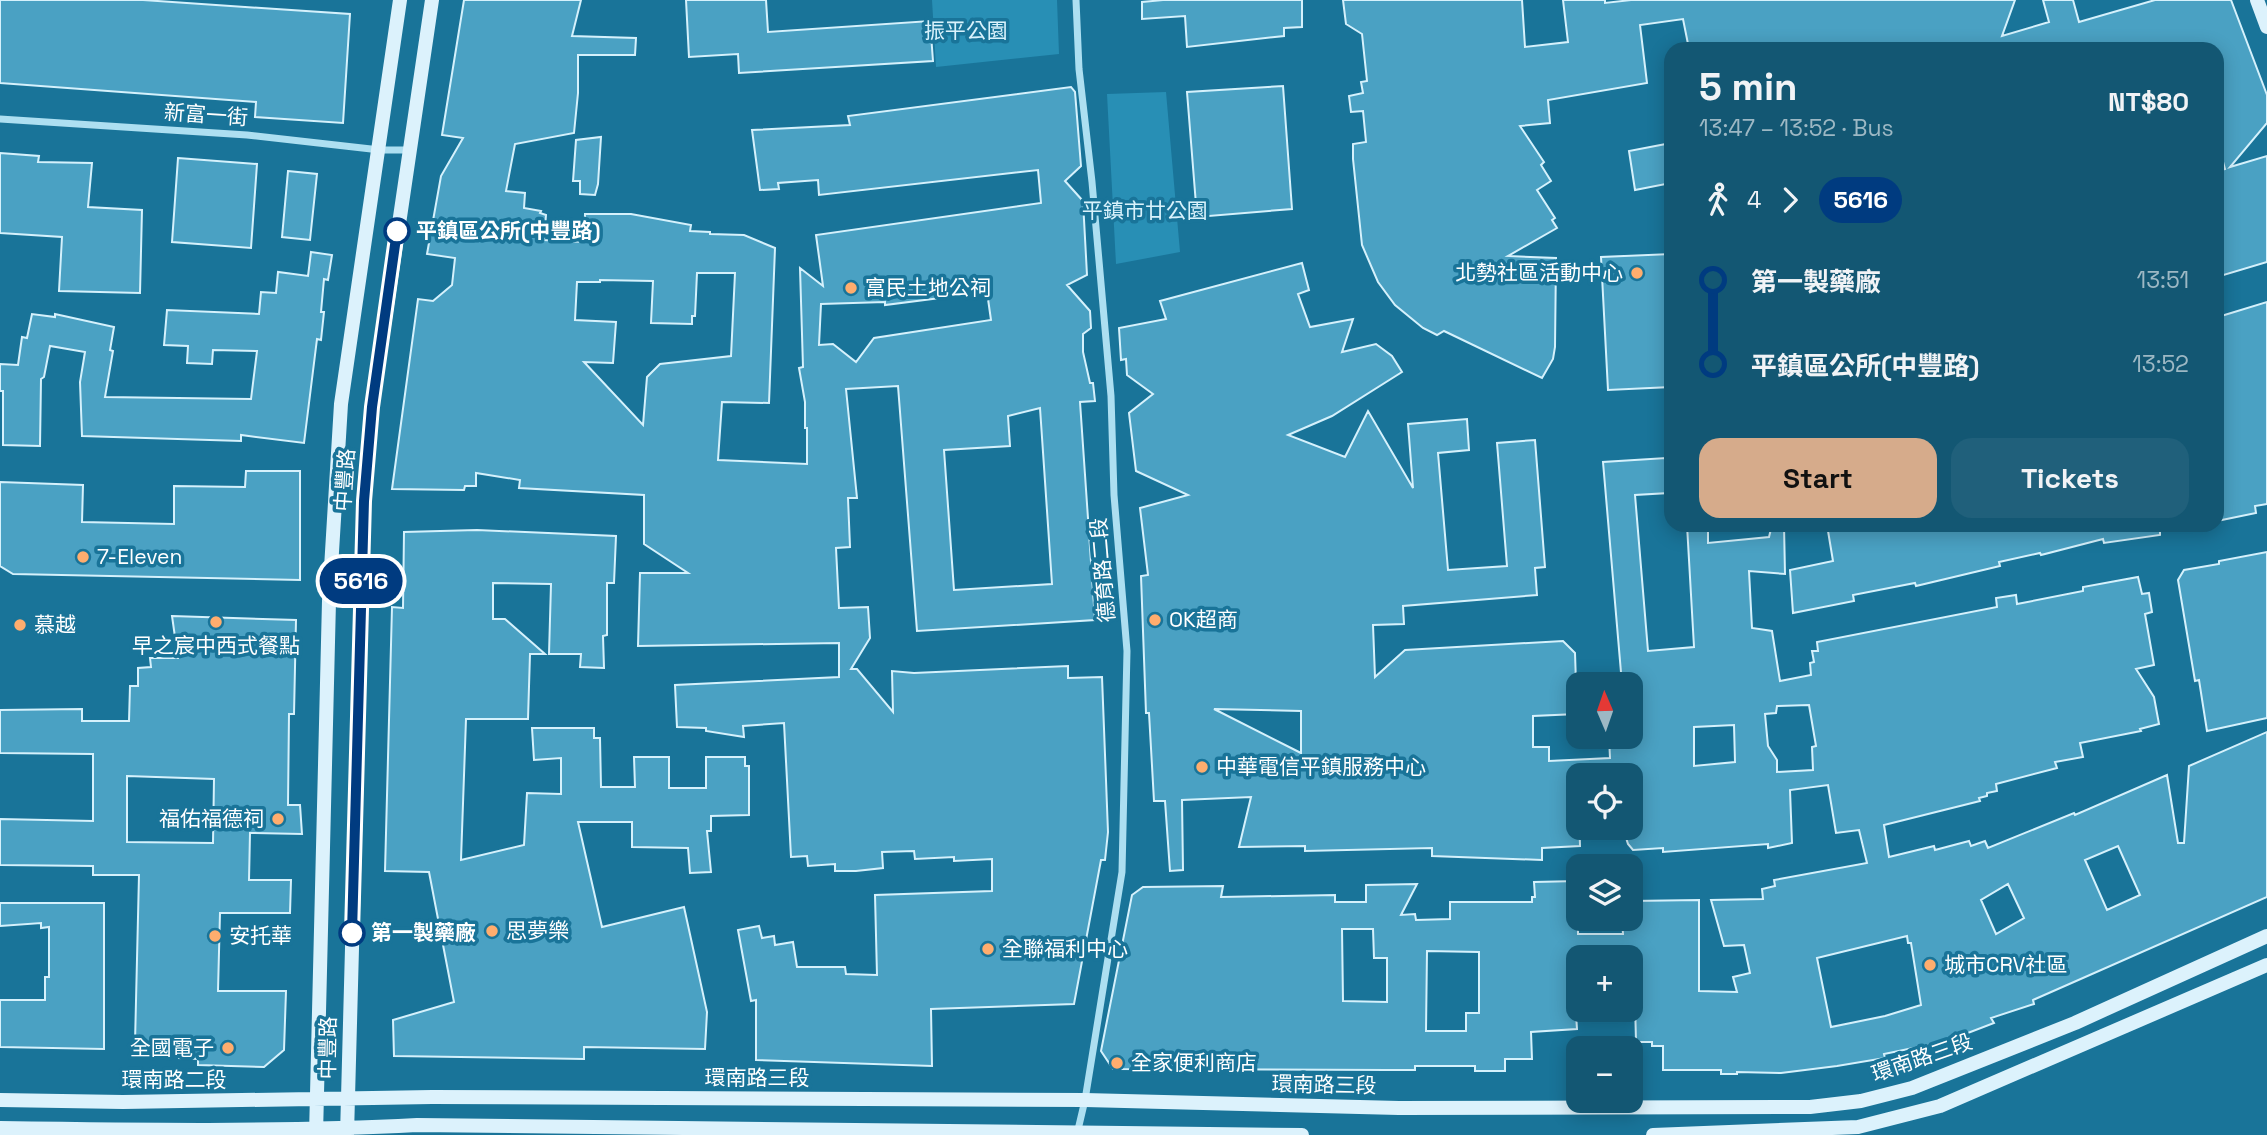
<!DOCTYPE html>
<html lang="en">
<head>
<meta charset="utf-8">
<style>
  body { margin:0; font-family:"Space Grotesk","Noto Sans TC",sans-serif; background:#20607b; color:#f1f3f6; height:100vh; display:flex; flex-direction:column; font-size:26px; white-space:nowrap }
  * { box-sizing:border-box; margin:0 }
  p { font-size:23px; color:#9db8c4 }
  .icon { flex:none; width:38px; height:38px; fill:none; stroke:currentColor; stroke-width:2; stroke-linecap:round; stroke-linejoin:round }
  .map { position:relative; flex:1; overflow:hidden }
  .sheet { position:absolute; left:1664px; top:42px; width:560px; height:490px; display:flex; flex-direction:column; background:#135773; border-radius:21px; box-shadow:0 4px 18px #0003 }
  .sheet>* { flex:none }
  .badge { padding:0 14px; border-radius:23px; font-size:24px; line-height:46px }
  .needle { width:46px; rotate:358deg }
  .buttons { position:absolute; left:1566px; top:672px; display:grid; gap:14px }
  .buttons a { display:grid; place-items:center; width:77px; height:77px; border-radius:14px; background:#135773; box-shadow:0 4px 18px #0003; font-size:35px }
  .map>.badge { position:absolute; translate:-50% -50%; box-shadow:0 0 0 4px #fff }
  .legs { display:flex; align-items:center; gap:10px; height:77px; padding:0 35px; font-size:23px }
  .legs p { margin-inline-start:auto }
  .overview { display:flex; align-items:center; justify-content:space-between; height:119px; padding:0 35px }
  h1 { font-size:38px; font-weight:600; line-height:52px }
  .button { display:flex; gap:14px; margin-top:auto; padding:14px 35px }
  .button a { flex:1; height:80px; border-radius:21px; background:#d6ab8b; color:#111; font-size:28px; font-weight:600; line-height:80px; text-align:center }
  .button a+a { background:#20607b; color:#f1f3f6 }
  ul { padding:0 35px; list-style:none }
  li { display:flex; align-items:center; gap:24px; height:84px; font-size:26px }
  li i { display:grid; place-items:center; width:10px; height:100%; margin:0 9px; background:currentColor }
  li i::after { content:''; width:18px; height:18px; margin:-9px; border:5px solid; border-radius:50%; background:#135773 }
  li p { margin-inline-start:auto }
  li:first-child i { background:linear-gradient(#0000 50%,currentColor 0) }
  li:last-child i { background:linear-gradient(currentColor 50%,#0000 0) }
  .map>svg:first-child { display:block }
  .green { fill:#288fb5 }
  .building { fill:#4aa1c3; stroke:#d5f1fc; stroke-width:2; fill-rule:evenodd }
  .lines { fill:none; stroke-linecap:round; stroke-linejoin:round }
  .street { stroke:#addff1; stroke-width:7 }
  .secondary { stroke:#dcf2fc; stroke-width:14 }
  .line-1-casing { stroke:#fff; stroke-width:16 }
  .line-1 { stroke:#003b80; stroke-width:10 }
  .stop-1-dot { fill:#fff; stroke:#003b80; stroke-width:3.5 }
  .poi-dot { fill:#ffad6e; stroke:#197499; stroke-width:2.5 }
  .labels { text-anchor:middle; stroke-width:7; stroke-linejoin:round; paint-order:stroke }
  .park-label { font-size:21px; fill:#d9f2fc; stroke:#197499 }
  .street-label { font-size:21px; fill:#fff; stroke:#197499 }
  .stop-label { font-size:21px; font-weight:bold; fill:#fff; stroke:#197499; text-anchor:start }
  .poi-label { font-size:21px; fill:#fff; stroke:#197499; text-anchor:start }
</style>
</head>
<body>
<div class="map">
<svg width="2267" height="1135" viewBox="0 0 2267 1135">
  <rect width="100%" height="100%" fill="#197499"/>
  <path class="green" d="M932 0H1057L1059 54 936 67Z
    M1166 92 1180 252 1116 264 1107 94Z"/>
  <path class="building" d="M0 0H143L350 14 343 123 255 117 256 102 0 83Z
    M464 0H581L572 36 636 38 635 55H578V93L574 133 515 144 506 191 525 193 524 208 541 211 540 213 546 215 544 240 584 242 585 214H631L691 225 690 231 710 232V234L744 235 775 248 769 403 722 402 718 460 807 464V428H805V402L799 368 803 367 800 268 823 286 816 235 1041 203 1038 170 819 195 818 180 778 183 779 189 760 190 752 130 850 125 848 116 1071 87 1075 92 1081 166 1065 181 1083 201 1087 275 1067 285 1090 311 1091 328 1083 334V352L1090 383H1093L1095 401 1080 402 1095 620 917 631 898 386 846 389 857 498H848L850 547 836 548 839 608 868 607 870 638 851 669H857L893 712 892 671 914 673 1068 666V678L1102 677 1108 832 1105 860H1101L1074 1004 931 1009 932 1066 756 1060V1000L751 1001 738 930 759 926 762 938 774 936 775 945 793 942 797 967H845L846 974 877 975 875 895 992 891V859L954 861V857L915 859 914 851 882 852 883 868 856 871H835V864L808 866 807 856 791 857 784 723 743 726 744 737 706 731V728L677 727 675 685 839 677V643L638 646 640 573H688L644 544V495L519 488 520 480 476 473V486H465L464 490 392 489 418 299 433 301 452 285 455 258 427 254 441 176 463 138 442 135ZM697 273H735L731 356 660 364 647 377 643 425 584 362 613 363 616 322 575 320 577 282H600V280L653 281 651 323 692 324V316H695ZM987 292 991 320 874 338 856 362 833 344 819 345 821 304 885 302V305ZM1040 408 1052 584 954 590 944 450 1010 446 1008 416Z
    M686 0H766L768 32 930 21 933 61 739 73 738 54 689 57Z
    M1163 0H1302V27L1284 28V36L1187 47 1185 16 1142 19V2Z
    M1343 0H1522L1525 47 1568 42 1563 0H1605V3L1631 0H2015L2002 36 2049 22 2043 0H2073L2079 22 2155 0H2231L2267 95V123L2230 167 2267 156V262L2217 277V171L2225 169 2217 140V49H2067L2065 44 2050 49H1689L1683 19 1640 25 1647 83 1548 100 1550 123 1520 126 1544 162 1541 165 1551 181 1537 190 1555 218 1552 220 1557 228 1508 256 1556 258 1555 347 1553 359 1542 378 1444 331 1437 335 1423 328 1395 305 1378 282 1362 245 1353 159V144L1366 142 1363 111 1351 112 1349 96 1363 93 1361 82 1367 81 1362 34 1346 24Z
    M1283 86 1292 209 1197 217 1187 92Z
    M601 137 598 184 595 195 580 194V181H573L576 140Z
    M1671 143V183L1635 190 1629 151Z
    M0 153 39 156 38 162 92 163 88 207 142 210 140 293 59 291 62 237 0 233Z
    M178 158 257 164 251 248 172 242Z
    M288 171 317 174 310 240 282 237Z
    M311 252 332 255 328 280 324 279 321 312H324L321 340 317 339 304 443 241 435V441L82 436 80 382 85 352 50 346 44 377 41 379 40 446 3 445V391H0V364L18 365 22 337 27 338 32 314 55 317V314L114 327 110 350 113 351 105 397 251 399 257 351 213 350 212 364 187 363 188 346 164 345 167 310 259 314 261 292 276 293 278 272 308 276Z
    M1671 254V387L1608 390 1601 257Z
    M1302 263 1309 290 1298 294 1310 327 1353 319 1342 352 1376 344 1392 356 1402 372 1332 416 1288 435 1345 457 1368 411 1413 488 1408 424 1467 419 1469 450 1438 453 1448 570 1507 566 1497 443 1535 440 1545 567 1535 568 1537 595 1403 606 1404 624 1373 625 1375 677 1405 650 1563 641 1575 653 1577 714 1533 716V747H1549V761L1610 758 1609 737H1631V684H1622L1603 462 1666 458 1669 493 1635 495 1648 651 1694 647 1687 525H1708V543L1769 537 1772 525H1784L1785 574 1749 571 1752 628 1772 631 1780 681 1811 675 1810 663 1814 662 1812 651H1818L1817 642 1997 607 1996 598 2016 595 2017 604 2083 591V587L2138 577 2142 594 2149 593 2152 612 2145 614 2154 665 2136 669 2154 697 2159 724 2140 729 2141 731 2080 743 2083 757 2055 762 2057 768 1996 784 1997 791 1987 793V796L1979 798 1980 801 1884 825 1889 857 1934 846 1935 850 1969 841 1971 846 1985 841 1988 848 2074 813 2075 815 2167 775 2178 843H2184L2189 766 2267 732V897L2033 1000 2034 1004 1991 1018 1994 1023 1947 1041 1884 1054 1885 1058 1837 1066 1781 1073 1737 1072V1074H1721V1070H1663V1046H1652V1042H1636L1634 962H1631V957H1578V983L1574 984 1577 1029 1531 1032 1532 1059H1505V1071H1475V1066H1415V1070H1387L1113 1069 1101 1051 1132 895 1143 887 1223 886 1221 897 1335 895V902H1366V885L1417 884 1401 915 1415 914 1416 920 1450 919V902H1532V897H1535L1534 882 1578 881V934H1623L1622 919H1631V901L1699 900V991L1737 992 1733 977 1750 973 1744 945 1724 946 1711 900 1763 899 1762 889 1775 886 1774 880 1867 863 1859 830 1836 833 1828 785 1790 790 1792 843 1768 848V844L1663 852V848L1633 850 1628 844 1623 828H1631V775H1578L1580 846 1542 848V860L1432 856V848L1305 851V846L1239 847 1251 797 1182 800 1183 870 1170 871 1165 801H1154L1149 713H1146L1141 576 1148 575 1140 508 1188 495 1136 471 1129 413 1153 394 1127 375 1126 359 1121 360 1119 328 1166 319 1160 301ZM1809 705 1816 746 1812 747 1813 770 1777 772V760L1768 746 1765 714 1776 713 1777 706ZM1214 709 1301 711V753ZM1734 725 1735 762 1694 766V727ZM2118 846 2140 895 2107 910 2085 860ZM2008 884 2024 918 1996 934 1981 900ZM1342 929H1373L1374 958H1387V1002L1343 1001ZM1907 936 1908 943H1911L1921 1005 1885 1016 1831 1027 1817 958ZM1427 951 1479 952V1013H1466V1031H1426Z
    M2267 302V504L2255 506 2256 513 2217 521V329L2221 328 2218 317Z
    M246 471H300V580L13 574 0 566V482L83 485 82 522 174 524V486L245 487Z
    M1827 525H2160V535L2104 543 2103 539 2041 555 2040 553 1999 562 2000 566 1916 586 1915 583 1853 595 1854 601 1793 613 1790 570 1833 561Z
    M477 530 616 536 614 583H607V635L603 636 604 668 580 667 581 654H549L551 584 493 583V619H505L545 654H530L528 719H466L461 860 524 845 527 793 561 794V758L534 760 532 728H594V738H600L601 787H635L634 757H669V788H706V757H745V766H749V815L711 816V831H707L711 872 690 873 688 848 632 847V822H578L602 927 684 907 707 1012 705 1049 584 1047V1059L394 1056 393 1020 454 1002 429 872 385 871 392 607 403 608 404 532Z
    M2267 552V718L2207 731 2199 680 2195 681 2178 580 2184 570 2219 564V561Z
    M172 616 296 620 294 714H289L288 805H300L302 834 250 833 249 880H291L290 913H220L218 991H286L284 1050 264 1067 198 1065V1059L179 1058 180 1043H135L139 875H93V866L0 865V819L93 821V754L0 753V710L82 709V721H129L130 686H138V668L151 667 150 658H178ZM127 776 214 779 213 843 127 842Z
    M0 903H104V1049L0 1047V1000H45V977H49V927L41 928V923L0 926Z"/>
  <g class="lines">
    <path class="street" d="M1076 0 1079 69 1092 182 1111 396 1114 495 1127 651 1122 872 1085 1100 1077 1134
      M0 119 247 135 380 150H409"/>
    <path class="secondary" d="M2257 0 2267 27
      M0 1100 123 1102 432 1097 1085 1100 1399 1108 1810 1107 1861 1101 1912 1088 2075 1023 2267 936
      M0 1128C139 1130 278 1132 417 1125L1302 1135
      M316 1135 329 601 341 404 400 0
      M347 1135 364 501 372 407 432 0
      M1653 1135 1858 1127 1940 1106 2267 965"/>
  </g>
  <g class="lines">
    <g class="line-1-casing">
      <path id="line-1" d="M352 933 364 501 372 407 397 231"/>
    </g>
    <use href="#line-1" class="line-1"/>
  </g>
  <g class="stop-1-dot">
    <circle cx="397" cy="231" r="12"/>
    <circle cx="352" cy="933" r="12"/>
  </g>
  <g class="poi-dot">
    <circle cx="1637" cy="273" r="7"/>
    <circle cx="851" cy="288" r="7"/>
    <circle cx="83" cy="557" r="7"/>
    <circle cx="1155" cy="620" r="7"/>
    <circle cx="216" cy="622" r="7"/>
    <circle cx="20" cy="625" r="7"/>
    <circle cx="1202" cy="767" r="7"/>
    <circle cx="278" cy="819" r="7"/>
    <circle cx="492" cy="931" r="7"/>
    <circle cx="215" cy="936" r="7"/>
    <circle cx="988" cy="949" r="7"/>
    <circle cx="1930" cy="965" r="7"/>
    <circle cx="228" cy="1048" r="7"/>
    <circle cx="1117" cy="1063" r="7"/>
  </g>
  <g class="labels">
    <g class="park-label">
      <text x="966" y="38">振平公園</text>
      <text x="1145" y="218">平鎮市廿公園</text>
    </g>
    <g class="street-label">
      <text transform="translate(206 115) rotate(4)" y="7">新富一街</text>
      <text transform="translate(345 480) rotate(-86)" y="7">中豐路</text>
      <text transform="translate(1103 570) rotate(-95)" y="7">德育路二段</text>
      <text transform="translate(328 1048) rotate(-89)" y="7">中豐路</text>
      <text transform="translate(1922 1058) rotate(-19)" y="7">環南路三段</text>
      <text x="757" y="1085">環南路三段</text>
      <text x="174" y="1087">環南路二段</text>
      <text transform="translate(1324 1085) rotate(1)" y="7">環南路三段</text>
    </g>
    <g class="stop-label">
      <text x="416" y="238">平鎮區公所(中豐路)</text>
      <text x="371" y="940">第一製藥廠</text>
    </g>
    <g class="poi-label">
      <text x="1623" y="280" text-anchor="end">北勢社區活動中心</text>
      <text x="865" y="295">富民土地公祠</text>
      <text x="97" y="564">7-Eleven</text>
      <text x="1169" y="627">OK超商</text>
      <text x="34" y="632">慕越</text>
      <text x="216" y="653" text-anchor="middle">早之宸中西式餐點</text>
      <text x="1216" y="774">中華電信平鎮服務中心</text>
      <text x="264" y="826" text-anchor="end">福佑福德祠</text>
      <text x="506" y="938">思夢樂</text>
      <text x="229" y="943">安托華</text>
      <text x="1002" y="956">全聯福利中心</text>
      <text x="1944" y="972">城市CRV社區</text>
      <text x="214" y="1055" text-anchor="end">全國電子</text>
      <text x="1131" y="1070">全家便利商店</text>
    </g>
  </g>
</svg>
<div class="buttons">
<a><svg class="needle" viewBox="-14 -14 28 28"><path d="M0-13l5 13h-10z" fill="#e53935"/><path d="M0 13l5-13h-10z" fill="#9db8c4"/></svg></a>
<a><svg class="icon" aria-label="locate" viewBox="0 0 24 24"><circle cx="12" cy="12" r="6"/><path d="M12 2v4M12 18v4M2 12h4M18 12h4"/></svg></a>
<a><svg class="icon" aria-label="layers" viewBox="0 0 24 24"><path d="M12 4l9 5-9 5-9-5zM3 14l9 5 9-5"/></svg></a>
<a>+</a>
<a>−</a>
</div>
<b class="badge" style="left:361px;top:581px;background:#003b80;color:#fff">5616</b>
<section class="sheet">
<div class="overview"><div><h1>5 min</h1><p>13:47 – 13:52 · Bus</p></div><b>NT$80</b></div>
<div class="legs"><svg class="icon" aria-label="walk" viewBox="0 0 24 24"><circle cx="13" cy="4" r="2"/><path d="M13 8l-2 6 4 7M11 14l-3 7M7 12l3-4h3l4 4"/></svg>4<svg class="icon" aria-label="forward" viewBox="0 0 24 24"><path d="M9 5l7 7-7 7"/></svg><b class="badge" style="background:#003b80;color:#fff">5616</b></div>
<ul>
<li><i style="color:#003b80"></i><b>第一製藥廠</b><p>13:51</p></li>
<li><i style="color:#003b80"></i><b>平鎮區公所(中豐路)</b><p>13:52</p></li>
</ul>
<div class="button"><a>Start</a><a>Tickets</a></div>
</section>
</div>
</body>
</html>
